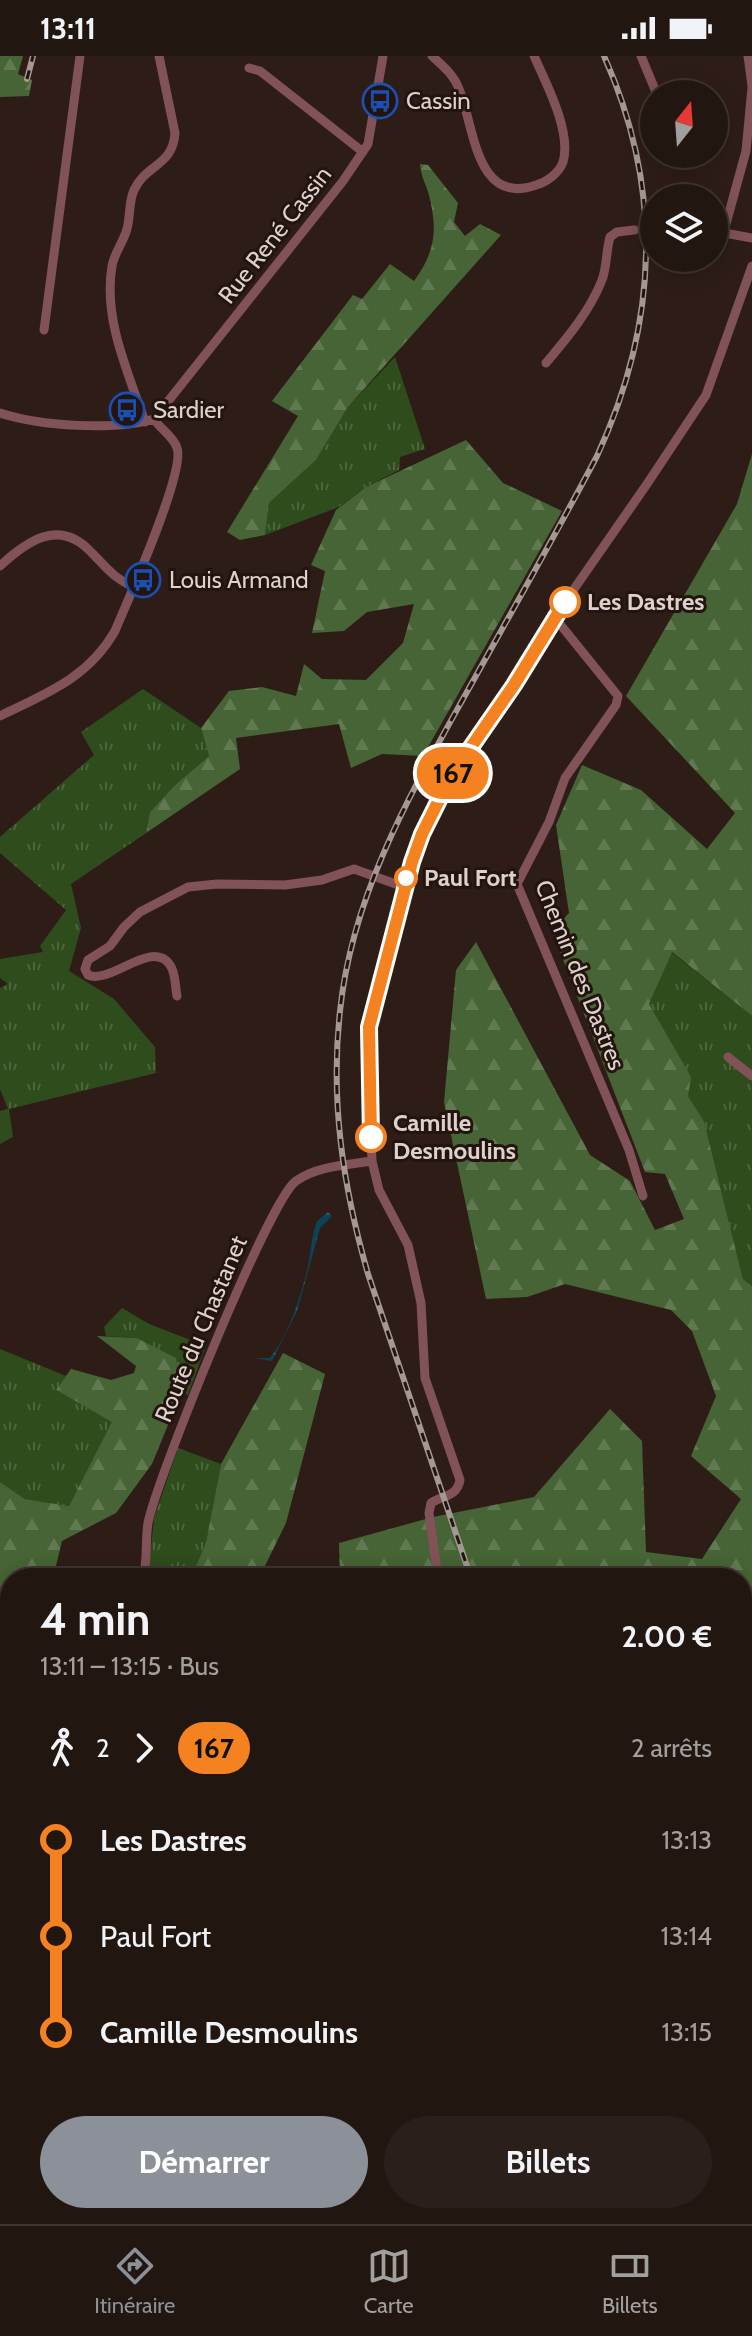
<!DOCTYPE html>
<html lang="fr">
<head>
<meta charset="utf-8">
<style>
  body { margin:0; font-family:Cabin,sans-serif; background:#2a1f1a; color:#f1f3f6; height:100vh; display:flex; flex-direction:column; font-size:30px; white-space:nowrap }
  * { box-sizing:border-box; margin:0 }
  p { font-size:26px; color:#a29f9f }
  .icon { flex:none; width:44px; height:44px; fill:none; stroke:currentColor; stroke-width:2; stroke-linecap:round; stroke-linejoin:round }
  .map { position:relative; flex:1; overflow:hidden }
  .details { position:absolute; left:0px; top:1512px; width:752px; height:656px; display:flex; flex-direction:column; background:#221611; border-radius:32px 32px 0 0; box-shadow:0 4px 20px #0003,0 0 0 2px #3f3531 }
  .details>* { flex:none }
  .badge { padding:0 16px; border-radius:26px; font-size:28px; line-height:52px }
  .needle { width:52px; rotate:17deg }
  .controls { position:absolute; left:640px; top:24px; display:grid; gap:16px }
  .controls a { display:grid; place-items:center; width:88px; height:88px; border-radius:50%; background:#221611; box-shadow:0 4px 20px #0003,0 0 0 2px #3f3531; font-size:40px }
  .map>.badge { position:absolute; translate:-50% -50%; box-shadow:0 0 0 4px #fff }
  .legs { display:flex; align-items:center; gap:12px; height:88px; padding:0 40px; font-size:26px }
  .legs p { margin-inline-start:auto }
  .overview { display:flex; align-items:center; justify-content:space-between; height:136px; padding:0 40px }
  h1 { font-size:44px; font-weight:700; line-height:60px }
  .primary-button { display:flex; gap:16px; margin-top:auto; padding:16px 40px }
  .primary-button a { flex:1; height:92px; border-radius:48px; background:#8c9099; color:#fff; font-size:32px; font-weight:700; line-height:92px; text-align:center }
  .primary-button a+a { background:#2a1f1a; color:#f1f3f6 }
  ul { padding:0 40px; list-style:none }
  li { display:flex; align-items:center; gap:28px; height:96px; font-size:30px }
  li i { display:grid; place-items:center; width:12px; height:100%; margin:0 10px; background:currentColor }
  li i::after { content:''; width:20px; height:20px; margin:-10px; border:6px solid; border-radius:50%; background:#221611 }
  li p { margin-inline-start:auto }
  li:first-child i { background:linear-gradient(#0000 50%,currentColor 0) }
  li:last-child i { background:linear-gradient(currentColor 50%,#0000 0) }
  .status { display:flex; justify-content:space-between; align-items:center; height:56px; padding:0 40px; background:#221611; direction:ltr }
  .status svg { height:22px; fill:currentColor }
  .tab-bar { display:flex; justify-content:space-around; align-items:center; height:112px; border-top:2px solid #3f3531; background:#221611; font-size:22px; color:#a29f9f }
  .tab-bar a { display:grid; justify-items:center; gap:4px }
  .tab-bar .selected { color:#8c9099 }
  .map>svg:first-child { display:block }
  .grass { fill:url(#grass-tufts) }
  .forest { fill:url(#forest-firs) }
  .water { fill:url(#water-ripples) }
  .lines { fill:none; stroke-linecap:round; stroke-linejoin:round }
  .street-tunnel { stroke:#483832; stroke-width:9; stroke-dasharray:9 4.5; stroke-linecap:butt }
  .street { stroke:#815258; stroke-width:9 }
  .rail-casing { stroke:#a59893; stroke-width:6 }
  .rail { stroke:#24140e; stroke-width:3; stroke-dasharray:9; stroke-linecap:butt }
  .line-1-casing { stroke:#fff; stroke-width:18 }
  .line-1 { stroke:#f58220; stroke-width:12 }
  .stop-1-dot { fill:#fff; stroke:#f58220; stroke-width:4 }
  .labels { text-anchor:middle; stroke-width:6; stroke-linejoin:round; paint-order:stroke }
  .poi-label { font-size:24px; fill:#ddd1cd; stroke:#24140e; text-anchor:start }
  .street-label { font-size:24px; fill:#ddd1cd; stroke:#24140e }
  .stop-label { font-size:24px; font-weight:bold; fill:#ddd1cd; stroke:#24140e; text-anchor:start }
</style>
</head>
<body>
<div class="status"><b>13:11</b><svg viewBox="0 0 49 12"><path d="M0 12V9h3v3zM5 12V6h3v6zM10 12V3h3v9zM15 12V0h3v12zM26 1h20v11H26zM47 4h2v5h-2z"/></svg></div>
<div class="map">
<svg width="752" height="2168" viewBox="0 0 752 2168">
  <defs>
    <pattern id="grass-tufts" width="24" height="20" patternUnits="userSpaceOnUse" patternTransform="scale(2)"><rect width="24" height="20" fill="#2f4c1d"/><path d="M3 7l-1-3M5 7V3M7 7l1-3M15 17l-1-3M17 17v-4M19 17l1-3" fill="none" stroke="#4d653d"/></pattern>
    <pattern id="forest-firs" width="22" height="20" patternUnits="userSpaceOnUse" patternTransform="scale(2)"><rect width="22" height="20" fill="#466435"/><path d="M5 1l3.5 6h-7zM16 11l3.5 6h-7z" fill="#607951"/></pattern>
    <pattern id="water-ripples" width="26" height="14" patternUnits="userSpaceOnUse" patternTransform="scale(2)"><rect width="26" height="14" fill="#0b4357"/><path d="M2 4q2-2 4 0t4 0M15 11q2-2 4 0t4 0" fill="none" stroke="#2e5d6e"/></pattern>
  </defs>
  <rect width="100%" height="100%" fill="#2e1d17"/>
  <path class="grass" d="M395 301 425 393 400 401 399 414 366 431 339 451 265 479 269 447 316 404 348 351Z
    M143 633 201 672 209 700 174 730 150 756 146 777 71 828 81 872 69 915 114 943 155 991 156 1017 9 1053 13 1081 0 1088V1055L8 1053 0 1033V932L8 928 0 922V903L43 896 40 890 66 854 0 797V781L94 699 81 676Z
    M671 896 752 960V1230L743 1223 704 1065 688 1040 649 948Z
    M122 1252 149 1268 206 1290 188 1339 181 1337 175 1302 137 1282 106 1280 104 1271Z
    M0 1293 66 1320 56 1334 113 1366 69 1450 25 1443 0 1426Z
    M178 1392 221 1408 206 1486 191 1522H148L154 1462Z
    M10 1545V1619L0 1623V1552Z
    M0 2019 8 2021C16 2044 8 2068 0 2090Z
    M40 2158H79L81 2168H40Z
    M621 2158H675L676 2168H624Z"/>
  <path class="forest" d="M0 0H23L18 18 32 24 29 40 0 41Z
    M420 108 428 109 458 147 454 166 465 180 480 168 501 179 348 351 316 404 269 447 265 479 240 484 227 476 298 360 272 345 353 239 362 243 390 208 414 225C435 196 438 175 429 139 426 128 421 121 420 108Z
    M466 384 503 427 562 455 423 700 382 698 351 712 339 668 236 682 240 713 146 777 150 756 174 730 209 700 201 672 229 635 262 631 296 640 304 608 322 623 366 624 403 587 414 548 367 556 344 575 312 577 325 515 311 509 336 454 366 431Z
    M752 398V960L672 896 649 948 691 1021 688 1040 704 1065 743 1223 752 1230V1817L742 1824V1522H340L339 1487 433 1461 534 1441 610 1353 642 1385 646 1496 702 1503 741 1443 691 1400 716 1340 692 1275 671 1254 565 1228 527 1241 486 1243 444 1046 456 914 476 886 590 1099 630 1125 655 1174 684 1163 665 1118 645 1116 552 875 569 857 556 769 582 709 641 734 707 793 735 757 626 640 737 448Z
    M97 1280 137 1282 176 1302 181 1337 152 1408 116 1457 62 1485 53 1522H10V1545L0 1552V1426L25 1443 69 1450 112 1366 56 1334 71 1313 111 1324 134 1317 136 1310Z
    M283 1297 325 1318 286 1467 259 1522H191L206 1486 221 1408Z
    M10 1619V1863L0 1893V1623Z
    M752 1914V2168H676L675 2158H742V1915Z
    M79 2158H221L222 2168H81Z
    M463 2158H621L624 2168H464Z"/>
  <path class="water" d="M328 1156 332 1160 320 1172 297 1255 272 1305 255 1302H270C288 1281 300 1242 307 1215 311 1198 311 1181 317 1165Z"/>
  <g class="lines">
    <path class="street-tunnel" d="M634 174 654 173"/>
    <path class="street" d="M432 0C443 10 454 19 459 33 474 68 475 151 536 129 547 126 559 117 563 106 572 76 546 27 534 0
      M641 0 656 36
      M748 0 752 30
      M249 12 260 15 363 96
      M714 175 752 182
      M724 175 746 95 752 32
      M44 274 80 0
      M546 307C567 282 590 255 602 224 607 211 606 195 610 181L617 176 634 174
      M0 357C40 370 115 375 154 363L343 125 368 88 383 0
      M145 366C128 316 103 263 112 210 114 198 122 188 126 176 131 163 128 147 134 134 146 108 173 110 175 77L159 0
      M0 510C27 485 59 462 91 496 107 512 112 521 134 531
      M555 562 618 640 616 649 565 722 549 766 517 828 629 1094 643 1140
      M0 660C47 637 88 622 115 575 127 546 186 415 177 392 174 381 160 373 154 363
      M177 940C175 931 176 917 170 909 152 882 111 929 88 919L85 913 88 904 110 890 124 871 140 856 188 831 217 828 285 829 322 824 354 813 404 831
      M728 1001 752 1020
      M143 1522C148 1504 145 1485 148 1467 156 1425 269 1144 296 1125 318 1110 346 1109 372 1105
      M438 1522 429 1457 431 1447C443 1439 457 1441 460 1424L425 1322 421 1247 408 1189 379 1134 372 1105 367 987 369 971 404 831 422 778 462 704 514 629 565 546 647 428 706 339 752 210
      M10 1881C0 1917 0 1970 10 2007
      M0 2112 10 2082"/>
    <g class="rail-casing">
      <path id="rail" d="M27 23 33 0
        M471 1522 368 1218C343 1131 330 1045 340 955 352 840 408 742 463 643 508 562 554 482 597 400 658 268 664 134 604 0
        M742 2056 752 2064"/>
    </g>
    <use href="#rail" class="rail"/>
  </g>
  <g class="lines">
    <g class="line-1-casing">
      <path id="line-1" d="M371 1081 369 971 412 806 422 778 451 720 514 629 565 546"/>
    </g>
    <use href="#line-1" class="line-1"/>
  </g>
  <defs>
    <g id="bus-ring" transform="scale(1.8)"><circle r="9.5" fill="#24140e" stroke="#1a4fb4" stroke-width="1.5"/><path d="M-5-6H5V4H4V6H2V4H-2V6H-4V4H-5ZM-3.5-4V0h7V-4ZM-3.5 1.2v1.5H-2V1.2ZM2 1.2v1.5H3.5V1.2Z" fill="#1a4fb4"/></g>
  </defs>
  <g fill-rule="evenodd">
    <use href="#bus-ring" x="380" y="45"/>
    <use href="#bus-ring" x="127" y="354"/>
    <use href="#bus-ring" x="143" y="524"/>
  </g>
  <g class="stop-1-dot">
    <circle cx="565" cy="546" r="14"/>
    <circle cx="406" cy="822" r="10"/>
    <circle cx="371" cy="1081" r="14"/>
  </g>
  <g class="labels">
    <g class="poi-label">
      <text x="406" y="53">Cassin</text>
      <text x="153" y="362">Sardier</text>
      <text x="169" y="532">Louis Armand</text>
    </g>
    <g class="street-label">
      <text transform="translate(275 179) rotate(-52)" y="8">Rue René Cassin</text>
      <text transform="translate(580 919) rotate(68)" y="8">Chemin des Dastres</text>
      <text transform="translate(201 1273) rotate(-67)" y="8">Route du Chastanet</text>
    </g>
    <g class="stop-label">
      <text x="587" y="554">Les Dastres</text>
      <text x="424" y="830">Paul Fort</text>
      <text x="393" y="1075">Camille<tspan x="393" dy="28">Desmoulins</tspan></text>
    </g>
  </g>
</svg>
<div class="controls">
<a><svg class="needle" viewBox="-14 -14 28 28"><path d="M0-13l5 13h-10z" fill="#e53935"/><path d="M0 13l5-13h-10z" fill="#a29f9f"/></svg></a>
<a><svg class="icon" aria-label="layers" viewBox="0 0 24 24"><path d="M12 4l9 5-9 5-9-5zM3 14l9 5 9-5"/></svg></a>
</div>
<b class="badge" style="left:453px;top:717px;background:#f58220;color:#111">167</b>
<section class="details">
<div class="overview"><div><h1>4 min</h1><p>13:11 – 13:15 · Bus</p></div><b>2.00 €</b></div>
<div class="legs"><svg class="icon" aria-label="walk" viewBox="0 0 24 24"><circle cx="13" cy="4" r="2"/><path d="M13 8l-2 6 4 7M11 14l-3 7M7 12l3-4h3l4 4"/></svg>2<svg class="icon" aria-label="forward" viewBox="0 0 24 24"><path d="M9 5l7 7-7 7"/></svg><b class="badge" style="background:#f58220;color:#111">167</b><p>2 arrêts</p></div>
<ul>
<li><i style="color:#f58220"></i><b>Les Dastres</b><p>13:13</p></li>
<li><i style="color:#f58220"></i><span>Paul Fort</span><p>13:14</p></li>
<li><i style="color:#f58220"></i><b>Camille Desmoulins</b><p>13:15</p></li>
</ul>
<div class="primary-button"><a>Démarrer</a><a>Billets</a></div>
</section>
</div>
<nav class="tab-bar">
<a class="selected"><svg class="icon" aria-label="directions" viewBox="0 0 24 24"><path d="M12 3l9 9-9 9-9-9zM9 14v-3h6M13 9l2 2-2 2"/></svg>Itinéraire</a>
<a><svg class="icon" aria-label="map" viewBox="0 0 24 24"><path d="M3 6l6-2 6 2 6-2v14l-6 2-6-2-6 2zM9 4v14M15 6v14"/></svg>Carte</a>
<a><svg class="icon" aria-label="tickets" viewBox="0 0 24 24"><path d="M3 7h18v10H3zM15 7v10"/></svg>Billets</a>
</nav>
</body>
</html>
